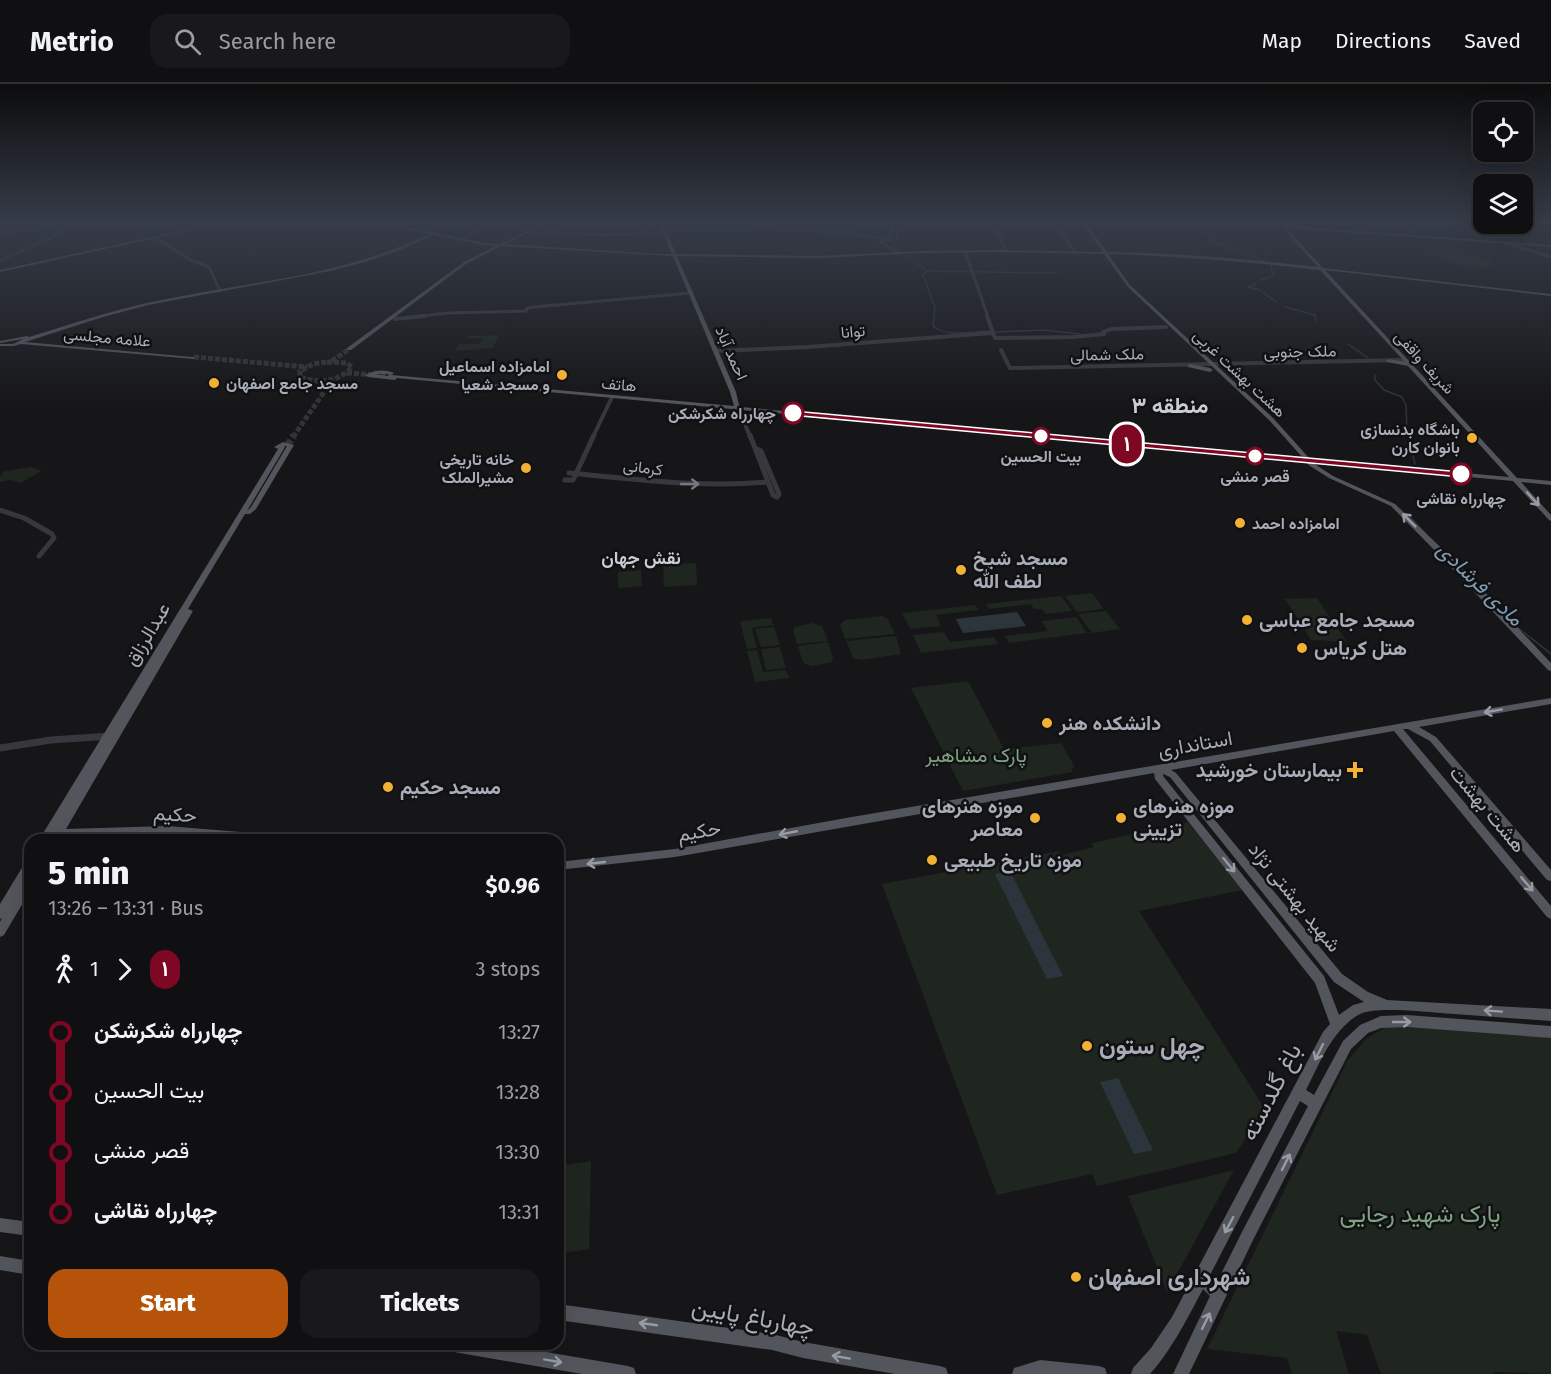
<!DOCTYPE html>
<html lang="en">
<head>
<meta charset="utf-8">
<style>
  body { margin:0; font-family:"Fira Sans",Vazirmatn,sans-serif; background:#19191b; color:#f1f3f6; height:100vh; display:flex; flex-direction:column; font-size:22px; white-space:nowrap }
  * { box-sizing:border-box; margin:0 }
  p { font-size:20px; color:#9c9d9f }
  .icon { flex:none; width:33px; height:33px; fill:none; stroke:currentColor; stroke-width:2; stroke-linecap:round; stroke-linejoin:round }
  .map { position:relative; flex:1; overflow:hidden }
  .drawer { position:absolute; left:24px; top:750px; width:540px; height:516px; display:flex; flex-direction:column; background:#101012; border-radius:18px; box-shadow:0 6px 24px #0002,0 0 0 2px #303032 }
  .drawer>* { flex:none }
  .badge { padding:0 12px; border-radius:20px; font-size:21px; line-height:39px }
  .controls { position:absolute; left:1473px; top:18px; display:grid; gap:12px }
  .controls a { display:grid; place-items:center; width:60px; height:60px; border-radius:12px; background:#101012; box-shadow:0 6px 24px #0002,0 0 0 2px #303032; font-size:30px }
  .map>.badge { position:absolute; translate:-50% -50%; box-shadow:0 0 0 3px #fff }
  .legs { display:flex; align-items:center; gap:9px; height:66px; padding:0 24px; font-size:20px }
  .legs p { margin-inline-start:auto }
  .headline { display:flex; align-items:center; justify-content:space-between; height:102px; padding:0 24px }
  h1 { font-size:33px; font-weight:800; line-height:45px }
  .action { display:flex; gap:12px; margin-top:auto; padding:12px 24px }
  .action a { flex:1; height:69px; border-radius:18px; background:#b45309; color:#fff; font-size:24px; font-weight:800; line-height:69px; text-align:center }
  .action a+a { background:#19191b; color:#f1f3f6 }
  ul { padding:0 24px; list-style:none }
  li { display:flex; align-items:center; gap:21px; height:60px; font-size:22px }
  li i { display:grid; place-items:center; width:9px; height:100%; margin:0 8px; background:currentColor }
  li i::after { content:''; width:15px; height:15px; margin:-8px; border:4px solid; border-radius:50%; background:#101012 }
  li p { margin-inline-start:auto }
  li:first-child i { background:linear-gradient(#0000 50%,currentColor 0) }
  li:last-child i { background:linear-gradient(currentColor 50%,#0000 0) }
  header { display:flex; align-items:center; gap:36px; box-sizing:border-box; height:84px; padding:0 30px; background:#101012; border-bottom:2px solid #303032 }
  header strong { font-size:28px }
  nav { display:flex; gap:33px; margin-inline-start:auto; font-size:21px }
  .search { width:420px; height:54px; background:#19191b; display:flex; align-items:center; gap:15px; box-sizing:border-box; padding:0 21px; border-radius:18px; color:#9c9d9f; font-size:22px }
  .map>svg:first-child { display:block }
  .green { fill:#1e261f }
  .water { fill:#2c353c }
  .lines { fill:none; stroke-linecap:round; stroke-linejoin:round }
  .stream { stroke:#2c353c; stroke-width:1.5 }
  .river { fill:#2c353c; fill-rule:evenodd }
  .major-tunnel-far2 { stroke:#333438; stroke-width:4; stroke-dasharray:4 2; stroke-linecap:butt }
  .major-tunnel-far1 { stroke:#333438; stroke-width:5; stroke-dasharray:5 2; stroke-linecap:butt }
  .major-tunnel { stroke:#333438; stroke-width:7; stroke-dasharray:7 3; stroke-linecap:butt }
  .minor-far3 { stroke:#37383d; stroke-width:3 }
  .minor-far2 { stroke:#37383d; stroke-width:4 }
  .minor-far1 { stroke:#37383d; stroke-width:5 }
  .minor { stroke:#37383d; stroke-width:7 }
  .major { fill:#53555c; fill-rule:evenodd }
  .oneway { stroke:#757881 }
  .oneway2 { stroke:#979ba6 }
  .line-1 { fill:#7e0724; stroke:#fff; stroke-width:1.5 }
  .poi-dot { fill:#f2b134; stroke:#111113; stroke-width:2 }
  .stop-1-dot { fill:#fff; stroke:#7e0724; stroke-width:3 }
  .labels { text-anchor:middle; stroke-width:5; stroke-linejoin:round; paint-order:stroke }
  .far-street-label { font-size:16px; fill:#a8adb8; stroke:#111113 }
  .far-poi-label { font-size:16px; font-weight:bold; fill:#a8adb8; stroke:#111113; text-anchor:end }
  .far-stop-label { font-size:16px; font-weight:bold; fill:#a8adb8; stroke:#111113 }
  .far-neighbourhood-label { font-size:18px; font-weight:bold; fill:#c9ccd4; stroke:#111113 }
  .poi-label { font-size:20px; font-weight:bold; fill:#a8adb8; stroke:#111113; text-anchor:start }
  .street-label { font-size:20px; fill:#a8adb8; stroke:#111113 }
  .park-label { font-size:20px; fill:#7fa381; stroke:#111113 }
  .water-label { font-size:21px; font-style:italic; fill:#7f9bb3; stroke:#111113 }
  .far-district-label { font-size:22px; font-weight:bold; fill:#c9ccd4; stroke:#111113 }
  .near-poi-label { font-size:24px; font-weight:bold; fill:#a8adb8; stroke:#111113; text-anchor:start }
  .near-street-label { font-size:24px; fill:#a8adb8; stroke:#111113 }
  .near-park-label { font-size:24px; fill:#7fa381; stroke:#111113 }
</style>
</head>
<body>
<header>
<strong>Metrio</strong>
<div class="search"><svg class="icon" aria-label="search" viewBox="0 0 24 24"><circle cx="10" cy="10" r="6"/><path d="M15 15l6 6"/></svg>Search here</div>
<nav><a>Map</a><a>Directions</a><a>Saved</a></nav>
</header>
<div class="map">
<svg width="1551" height="1290" viewBox="0 0 1551 1290">
  <rect width="100%" height="100%" fill="#161618"/>
  <path class="green" d="M1432 168 1447 171 1450 168 1493 175 1487 185 1445 178 1448 174 1430 171Z
    M499 251 493 264 455 267 459 260H479L483 254H467L469 252Z
    M31 383 42 387 20 399 10 396 0 398V392L3 390 1 388Z
    M696 479 697 501 664 503 663 480Z
    M641 486 642 502 618 504V488Z
    M1092 509 1104 525 1077 528 1065 512Z
    M1061 512 1072 527 1046 530 1042 525H1034L1031 520 989 525 986 520Z
    M1317 514 1347 558 1311 556 1285 515Z
    M976 521 978 526 936 531 941 542 910 545 902 529Z
    M1106 527 1120 545 1092 549 1078 530Z
    M882 532 888 535 895 550 845 555 840 541 845 536Z
    M1076 533 1087 549 1009 559 1005 552 1048 547 1042 537Z
    M771 534 773 541 752 544 757 564 747 565 740 537Z
    M812 539 822 542 828 557 797 560 793 547 794 543Z
    M774 543 780 561 761 563 755 545Z
    M944 548 950 558 994 553 998 560 921 569 913 551Z
    M896 552 901 570 861 576 853 574 846 557Z
    M828 558 833 573 832 578 812 582 803 579 798 562Z
    M780 563 786 584 766 586 761 565Z
    M757 566 763 588 786 586 789 594 755 598 747 567Z
    M968 597 1004 665 1061 659 1075 683 1071 684 1073 688 963 707 911 604Z
    M1188 738 1243 806 1139 827 1265 1025 1236 1069 1097 1102 1092 1090 997 1111 882 800 1059 767 1062 771 1094 763 1092 759Z
    M1388 942 1551 952V1290L1494 1288V1290H1381L1367 1251 1336 1247 1349 1290H1292L1287 1274 1207 1265 1348 976 1367 954Z
    M591 1077 589 1165 558 1170V1082Z
    M1234 1086 1167 1208 1128 1112Z"/>
  <path class="water" d="M1017 528 1026 542 963 549 956 535Z
    M1010 787 1063 892 1047 895 995 790Z
    M1118 994 1153 1066 1134 1070 1100 998Z"/>
  <g class="lines">
    <path class="stream" d="M1202 139 1210 155 1216 159 1265 177
      M1468 139 1473 147 1494 155
      M671 147C730 144 807 142 865 154
      M897 166 893 160 897 155 896 150 900 139
      M904 170 927 187 923 191 935 223 933 242C946 254 974 247 991 247
      M928 187 1056 189
      M1261 196 1273 192 1271 181
      M1256 200 1248 203 1260 206 1276 218
      M1285 223 1315 231 1316 237
      M995 248 1043 246 1079 250
      M1348 260 1368 274
      M1375 291V296L1384 306 1402 313 1406 321 1407 348 1415 380
      M1408 431 1425 449
      M1459 481 1517 543 1551 570"/>
    <path class="river" d="M71 139H76L53 155 0 178V175L49 153Z
      M633 139H638L646 150H644Z"/>
    <path class="major-tunnel-far2" d="M1251 139 1307 143"/>
    <path class="major-tunnel-far1" d="M194 273 307 283
      M332 277 349 265
      M327 278 347 279 352 283C339 298 318 300 300 293V287L313 280Z
      M347 289 377 291
      M374 289 393 291
      M293 353 333 295"/>
    <path class="major-tunnel" d="M287 362 294 351"/>
    <path class="minor-far3" d="M172 139 184 146
      M753 139 772 144 832 145 880 154
      M994 139 1006 167
      M1056 139 1074 168
      M1407 139 1409 150
      M530 148 603 151 667 149
      M0 149 65 142
      M885 154 891 156 878 155Z
      M157 155 191 176 209 183 220 207
      M890 155 893 139
      M462 156 474 148 477 139
      M881 158 898 169
      M1505 159 1551 173
      M965 167 988 233
      M411 233 448 229 526 227 527 224 534 223 691 209"/>
    <path class="minor-far2" d="M987 232 995 254 1073 253 1104 250
      M395 235 425 232
      M1104 250 1103 248 1111 245 1166 243
      M1001 266 1010 284 1405 276
      M715 267 808 263 992 249
      M739 324 750 353
      M593 353 612 313"/>
    <path class="minor-far1" d="M750 351 773 411 777 413
      M757 365 761 367 779 410 777 413
      M569 389C635 395 701 404 768 398
      M565 396H573L594 351
      M0 426 24 434 52 450 54 454 39 472"/>
    <path class="minor" d="M0 664 51 656 111 652"/>
    <path class="major" d="M0 139H3L0 141Z
      M216 139H224L0 188V186Z
      M381 139H390L484 159 500 160 542 139H547L505 160 657 170H672L659 139H663L676 170 819 172 921 167 998 166 1103 168 1082 139H1086L1107 168C1177 169 1248 175 1318 183L1294 157 1284 143 1236 139 1283 141 1281 139H1285L1287 142 1551 161V163L1288 144 1296 155 1323 184 1551 210V212L1325 186 1517 394 1551 397V401L1521 398 1551 431V437L1549 436 1513 397 1313 379 1333 392 1395 420 1453 475 1551 579V587L1548 586 1447 479 1391 422 1329 394 1310 382 1306 378 397 294 395 296 368 293 365 291C374 286 385 285 394 289L391 291 734 322 730 308 673 172 501 162 466 180 351 266H347V264L464 178 496 162 484 161 433 151 400 166 365 178 330 187 148 221 103 233 25 258 192 273H194V275L21 260 14 262H0V260H13L23 255 0 259V257L27 252 29 253C68 241 107 228 147 219 219 203 292 197 362 176 385 169 407 160 430 150ZM998 168 1104 170 1128 203 1269 336 1303 374 741 323 739 321 736 308 677 172 819 174 921 169ZM1108 170C1179 172 1250 178 1320 186L1405 278 1389 275 1386 277 1387 278 1408 282 1509 393 1310 375 1273 334 1130 201ZM374 290H390L388 292Z
      M1551 139V141L1548 139Z
      M1190 280 1210 284 1213 286 1210 288 1188 283 1187 282Z
      M283 358 294 361 256 425 250 430H245L188 525 193 527 66 745 167 742 289 752 293 753 294 756H240L167 750 61 753 59 756H39L278 365 274 363ZM284 362H287L251 423 247 427 285 363Z
      M1551 614V620L1419 643 1436 653 1551 786V797L1547 796 1430 657 1408 645H1403L1551 822V835L1547 833 1394 647 1171 686 1176 689 1342 890 1368 908 1387 916 1551 925V937C1519 935 1487 932 1454 930 1433 929 1375 921 1358 931 1331 948 1320 979 1306 1006L1314 1011 1343 957 1360 941 1381 932 1407 931 1551 942V954L1407 943 1381 944 1368 949 1351 965 1253 1156 1189 1290H1173L1210 1212 1203 1205C1187 1235 1172 1265 1150 1290H1131L1133 1284 1151 1264 1172 1233 1323 948 1330 940 1315 899 1155 695 1154 689 675 773 558 786V778L675 765 846 734ZM1163 690 1170 693 1334 898 1364 918 1353 921 1339 931 1324 892 1163 692ZM1300 1017 1308 1022 1243 1146 1217 1198 1210 1191Z
      M30 776V789L27 793H30V807L4 851 0 853V838L2 834 0 835V820L26 777Z
      M0 1134 30 1138V1152L0 1148Z
      M0 1172 30 1177V1191L0 1186Z
      M558 1220 772 1250 803 1258 940 1282 946 1284 948 1290H895L803 1274 772 1266 558 1236Z
      M446 1260H500L628 1282 634 1284 636 1290H582L454 1268 448 1266Z
      M1040 1276 1099 1282 1105 1284 1107 1290H1012L1014 1284Z"/>
  </g>
  <defs><path id="oneway-shaft" d="M-6 0H5M1.5-3L5.5 0L1.5 3" fill="none" stroke-width="1.6" stroke-linecap="round" stroke-linejoin="round" transform="scale(1.5)"/></defs>
  <use class="oneway" href="#oneway-shaft" transform="translate(690 400)"/>
  <g class="oneway2">
    <use href="#oneway-shaft" transform="translate(1533 415) rotate(48)"/>
    <use href="#oneway-shaft" transform="translate(1409 436) rotate(-135)"/>
    <use href="#oneway-shaft" transform="translate(1493 627) rotate(170)"/>
    <use href="#oneway-shaft" transform="translate(788 749) rotate(169)"/>
    <use href="#oneway-shaft" transform="translate(596 779) rotate(174)"/>
    <use href="#oneway-shaft" transform="translate(1229 781) rotate(51)"/>
    <use href="#oneway-shaft" transform="translate(1527 800) rotate(50)"/>
    <use href="#oneway-shaft" transform="translate(1493 927) rotate(-176)"/>
    <use href="#oneway-shaft" transform="translate(1402 938)"/>
    <use href="#oneway-shaft" transform="translate(1319 968) rotate(117)"/>
    <use href="#oneway-shaft" transform="translate(1286 1078) rotate(-63)"/>
    <use href="#oneway-shaft" transform="translate(1229 1141) rotate(118)"/>
    <use href="#oneway-shaft" transform="translate(1206 1237) rotate(-64)"/>
    <use href="#oneway-shaft" transform="translate(648 1240) rotate(-172)"/>
    <use href="#oneway-shaft" transform="translate(841 1273) rotate(-170)"/>
    <use href="#oneway-shaft" transform="translate(553 1277) rotate(10)"/>
  </g>
  <linearGradient id="sky" x2="0" y2="1"><stop stop-color="#0c0c0d"/><stop offset="0.43" stop-color="#363c48"/><stop offset="1" stop-color="#363c48" stop-opacity="0"/></linearGradient>
  <rect width="1551" height="320" fill="url(#sky)"/>
  <path class="line-1" d="M793 327 1461 388 1465 390 1461 393 791 331Z"/>
  <g class="poi-dot">
    <circle cx="562" cy="291" r="6"/>
    <circle cx="214" cy="299" r="6"/>
    <circle cx="1472" cy="354" r="6"/>
    <circle cx="526" cy="384" r="6"/>
    <circle cx="1240" cy="439" r="6"/>
    <circle cx="961" cy="486" r="6"/>
    <circle cx="1247" cy="536" r="6"/>
    <circle cx="1302" cy="564" r="6"/>
    <circle cx="1047" cy="639" r="6"/>
    <path d="M1352 677h6v6h6v6h-6v6h-6v-6h-6v-6h6z"/>
    <circle cx="388" cy="703" r="6"/>
    <circle cx="1035" cy="734" r="6"/>
    <circle cx="1121" cy="734" r="6"/>
    <circle cx="932" cy="776" r="6"/>
    <circle cx="1087" cy="962" r="6"/>
    <circle cx="1076" cy="1193" r="6"/>
  </g>
  <g class="stop-1-dot">
    <circle cx="793" cy="329" r="10"/>
    <circle cx="1041" cy="352" r="8"/>
    <circle cx="1255" cy="372" r="8"/>
    <circle cx="1461" cy="390" r="10"/>
  </g>
  <g class="labels">
    <g class="far-street-label">
      <text transform="translate(853 247) rotate(-5)" y="6">توانا</text>
      <text transform="translate(107 253) rotate(5)" y="6">علامه مجلسی</text>
      <text transform="translate(1300 267) rotate(-1)" y="6">ملک جنوبی</text>
      <text transform="translate(732 269) rotate(66)" y="6">احمد آباد</text>
      <text transform="translate(1107 270) rotate(-1)" y="6">ملک شمالی</text>
      <text transform="translate(1425 278) rotate(47)" y="6">شریف واقفی</text>
      <text transform="translate(1240 289) rotate(43)" y="6">هشت بهشت غربی</text>
      <text transform="translate(619 300) rotate(5)" y="6">هاتف</text>
      <text transform="translate(643 383) rotate(7)" y="6">کرمانی</text>
    </g>
    <g class="far-poi-label">
      <text x="550" y="288">امامزاده اسماعیل<tspan x="550" dy="18">و مسجد شعیا</tspan></text>
      <text x="226" y="305" text-anchor="start">مسجد جامع اصفهان</text>
      <text x="1460" y="351">باشگاه بدنسازی<tspan x="1460" dy="18">بانوان کارن</tspan></text>
      <text x="514" y="381">خانه تاریخی<tspan x="514" dy="18">مشیرالملک</tspan></text>
      <text x="1252" y="445" text-anchor="start">امامزاده احمد</text>
    </g>
    <g class="far-stop-label">
      <text x="776" y="335" text-anchor="end">چهارراه شکرشکن</text>
      <text x="1041" y="378">بیت الحسین</text>
      <text x="1255" y="398">قصر منشی</text>
      <text x="1461" y="420">چهارراه نقاشی</text>
    </g>
    <g class="far-neighbourhood-label">
      <text x="641" y="480">نقش جهان</text>
    </g>
    <g class="poi-label">
      <text x="973" y="481">مسجد شیخ<tspan x="973" dy="23">لطف الله</tspan></text>
      <text x="1259" y="543">مسجد جامع عباسی</text>
      <text x="1314" y="571">هتل کریاس</text>
      <text x="1059" y="646">دانشکده هنر</text>
      <text x="1342" y="693" text-anchor="end">بیمارستان خورشید</text>
      <text x="400" y="710">مسجد حکیم</text>
      <text x="1023" y="729" text-anchor="end">موزه هنرهای<tspan x="1023" dy="23">معاصر</tspan></text>
      <text x="1133" y="729">موزه هنرهای<tspan x="1133" dy="23">تزیینی</tspan></text>
      <text x="944" y="783">موزه تاریخ طبیعی</text>
    </g>
    <g class="street-label">
      <text transform="translate(147 550) rotate(-59)" y="7">عبدالرزاق</text>
      <text transform="translate(1195 660) rotate(-10)" y="7">استانداری</text>
      <text transform="translate(1488 725) rotate(50)" y="7">هشت بهشت</text>
      <text transform="translate(175 730) rotate(3)" y="7">حکیم</text>
      <text transform="translate(699 747) rotate(-10)" y="7">حکیم</text>
      <text transform="translate(1295 813) rotate(51)" y="7">شهید بهشتی نژاد</text>
    </g>
    <g class="park-label">
      <text x="976" y="678">پارک مشاهیر</text>
    </g>
    <g class="water-label">
      <text transform="translate(1480 500) rotate(44)" y="7">مادی فرشادی</text>
    </g>
    <g class="far-district-label">
      <text x="1170" y="329">منطقه ۳</text>
    </g>
    <g class="near-poi-label">
      <text x="1099" y="970">چهل ستون</text>
      <text x="1088" y="1201">شهرداری اصفهان</text>
    </g>
    <g class="near-street-label">
      <text transform="translate(1271 1008) rotate(-63)" y="8">باغ گلدسته</text>
      <text transform="translate(753 1233) rotate(10)" y="8">چهارباغ پایین</text>
    </g>
    <g class="near-park-label">
      <text x="1420" y="1138">پارک شهید رجایی</text>
    </g>
  </g>
</svg>
<div class="controls">
<a><svg class="icon" aria-label="locate" viewBox="0 0 24 24"><circle cx="12" cy="12" r="6"/><path d="M12 2v4M12 18v4M2 12h4M18 12h4"/></svg></a>
<a><svg class="icon" aria-label="layers" viewBox="0 0 24 24"><path d="M12 4l9 5-9 5-9-5zM3 14l9 5 9-5"/></svg></a>
</div>
<b class="badge" style="left:1127px;top:360px;background:#7e0724;color:#fff">۱</b>
<section class="drawer">
<div class="headline"><div><h1>5 min</h1><p>13:26 – 13:31 · Bus</p></div><b>$0.96</b></div>
<div class="legs"><svg class="icon" aria-label="walk" viewBox="0 0 24 24"><circle cx="13" cy="4" r="2"/><path d="M13 8l-2 6 4 7M11 14l-3 7M7 12l3-4h3l4 4"/></svg>1<svg class="icon" aria-label="forward" viewBox="0 0 24 24"><path d="M9 5l7 7-7 7"/></svg><b class="badge" style="background:#7e0724;color:#fff">۱</b><p>3 stops</p></div>
<ul>
<li><i style="color:#7e0724"></i><b>چهارراه شکرشکن</b><p>13:27</p></li>
<li><i style="color:#7e0724"></i><span>بیت الحسین</span><p>13:28</p></li>
<li><i style="color:#7e0724"></i><span>قصر منشی</span><p>13:30</p></li>
<li><i style="color:#7e0724"></i><b>چهارراه نقاشی</b><p>13:31</p></li>
</ul>
<div class="action"><a>Start</a><a>Tickets</a></div>
</section>
</div>
</body>
</html>
